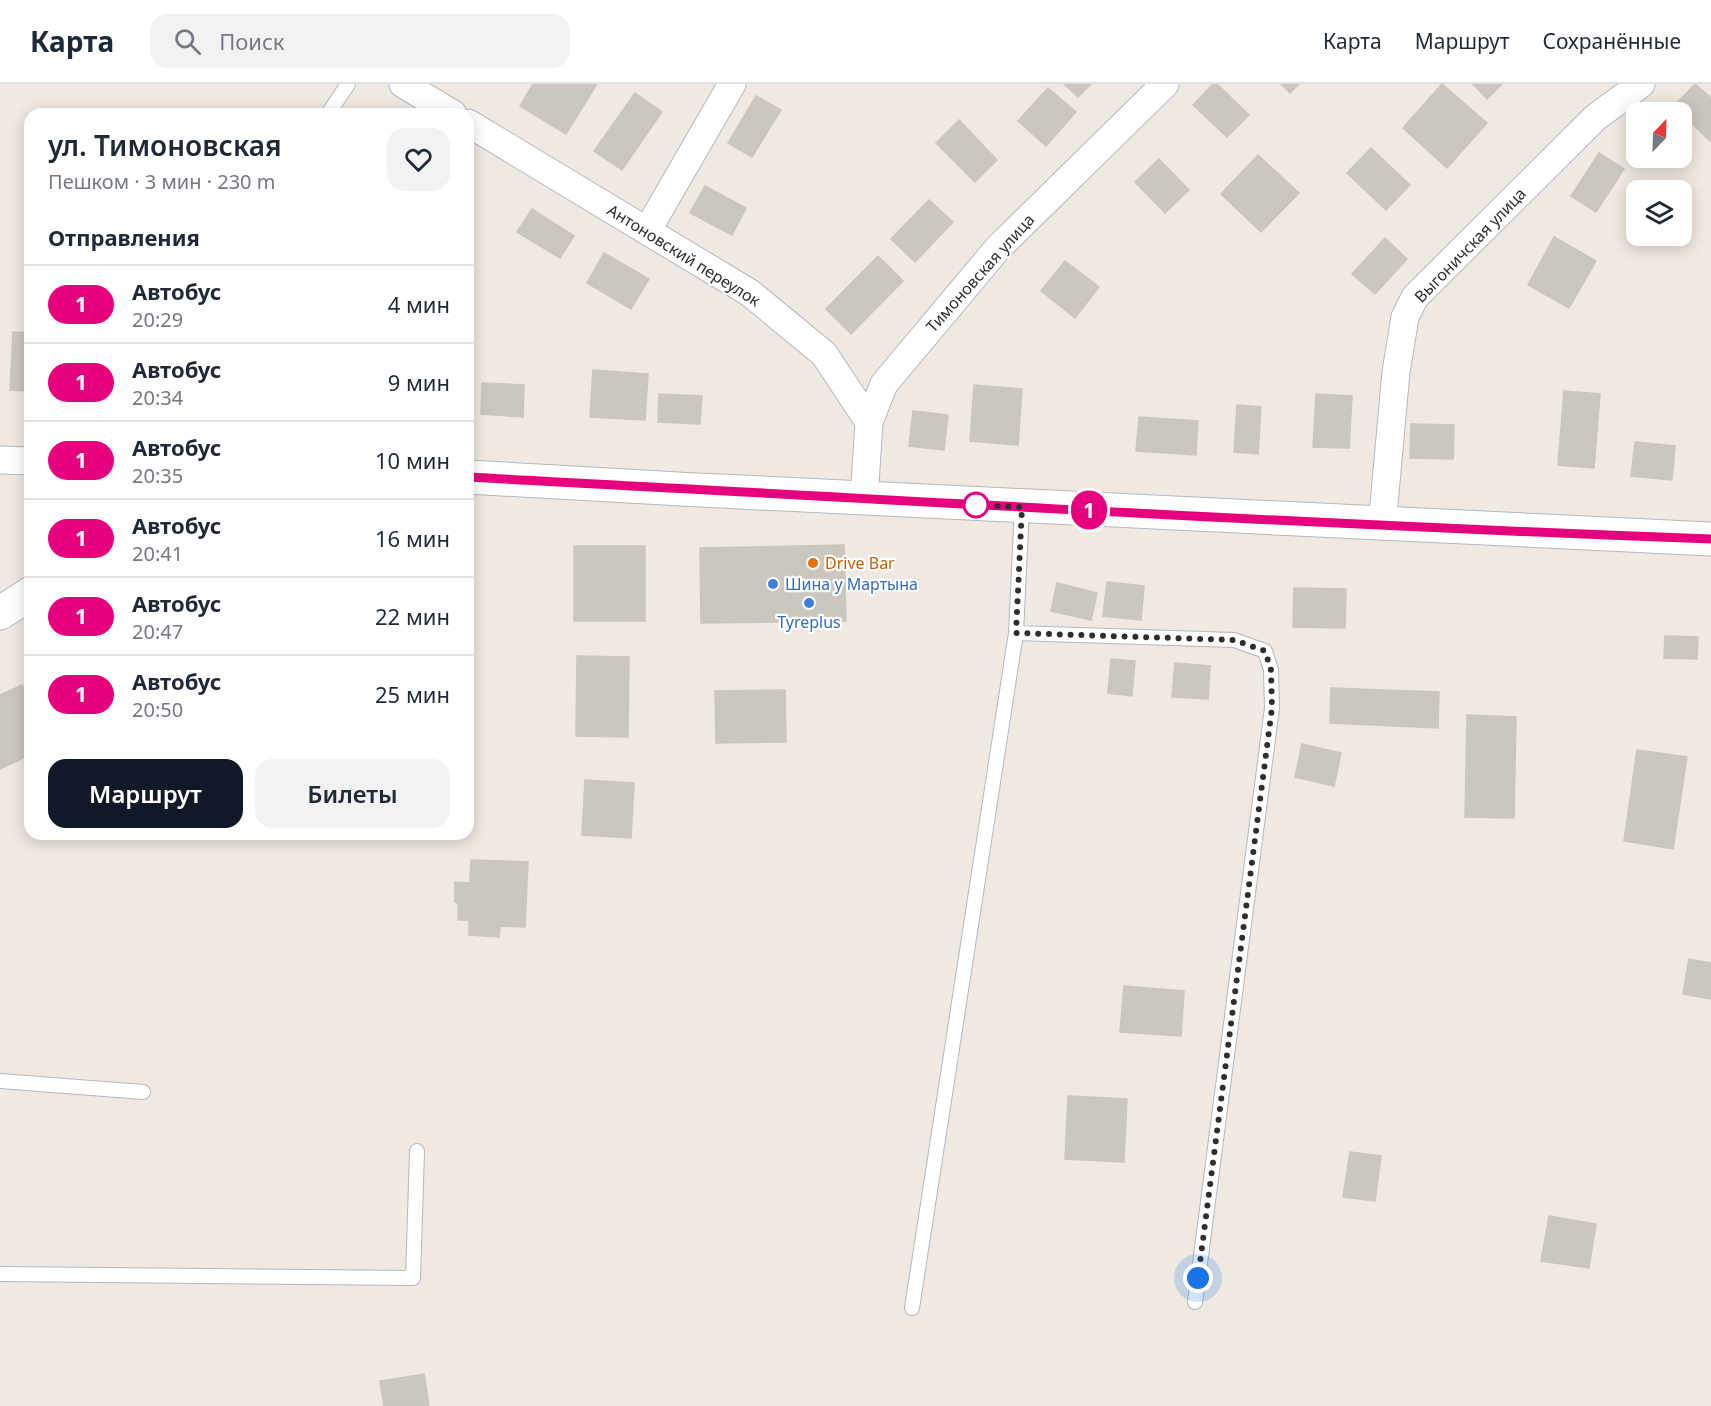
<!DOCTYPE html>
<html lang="ru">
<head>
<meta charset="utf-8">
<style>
  body { margin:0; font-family:"Noto Sans",sans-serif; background:#f2f2f3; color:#1f2937; height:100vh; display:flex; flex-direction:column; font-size:22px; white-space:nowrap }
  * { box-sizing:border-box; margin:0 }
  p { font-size:20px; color:#747a83 }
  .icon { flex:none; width:33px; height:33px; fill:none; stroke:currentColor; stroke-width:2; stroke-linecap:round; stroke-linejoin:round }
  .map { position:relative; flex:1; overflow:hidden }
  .panel { position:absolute; left:24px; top:24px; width:450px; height:732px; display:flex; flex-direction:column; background:#fff; border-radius:18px; box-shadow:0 3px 15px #0003 }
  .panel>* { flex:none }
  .badge { padding:0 12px; border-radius:20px; font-size:21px; line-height:39px }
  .needle { width:39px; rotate:23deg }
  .fabs { position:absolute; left:1626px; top:18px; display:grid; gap:12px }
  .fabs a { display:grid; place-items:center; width:66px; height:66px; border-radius:12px; background:#fff; box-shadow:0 3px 15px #0003; font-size:30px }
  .you { position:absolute; width:30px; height:30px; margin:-15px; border:4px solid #fff; border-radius:50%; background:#1a73e8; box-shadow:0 0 0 9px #1a73e833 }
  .map>.badge { position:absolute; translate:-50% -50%; box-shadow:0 0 0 3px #fff }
  h2 { padding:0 24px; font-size:22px; line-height:54px }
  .round { display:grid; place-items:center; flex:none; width:63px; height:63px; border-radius:18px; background:#f2f2f3 }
  .headline { display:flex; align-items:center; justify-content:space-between; height:102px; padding:0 24px }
  h1 { font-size:28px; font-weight:600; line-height:45px }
  .action { display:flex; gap:12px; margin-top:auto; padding:12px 24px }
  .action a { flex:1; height:69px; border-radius:18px; background:#111827; color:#fff; font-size:24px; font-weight:600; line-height:69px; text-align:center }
  .action a+a { background:#f2f2f3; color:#1f2937 }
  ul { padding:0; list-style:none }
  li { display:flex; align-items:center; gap:18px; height:78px; padding:0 24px; border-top:2px solid #e0e1e3 }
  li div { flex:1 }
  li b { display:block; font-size:22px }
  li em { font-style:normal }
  li .badge { min-width:66px; font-weight:700; text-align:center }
  header { display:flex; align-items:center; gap:36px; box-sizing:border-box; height:84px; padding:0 30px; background:#fff; border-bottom:2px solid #e0e1e3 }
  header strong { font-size:28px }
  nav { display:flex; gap:33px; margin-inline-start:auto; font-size:21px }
  .search { width:420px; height:54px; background:#f2f2f3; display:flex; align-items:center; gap:15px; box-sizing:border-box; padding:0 21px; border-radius:18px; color:#747a83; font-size:22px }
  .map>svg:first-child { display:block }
  .building { fill:#cbc7bf; stroke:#cbc5ba; stroke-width:1.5 }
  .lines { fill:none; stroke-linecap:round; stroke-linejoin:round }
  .service-casing { stroke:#b4b7c1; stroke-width:16 }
  .minor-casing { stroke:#b4b7c1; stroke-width:29 }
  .secondary-casing { stroke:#b4b7c1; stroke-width:35 }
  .service { stroke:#fff; stroke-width:14 }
  .minor { stroke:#fff; stroke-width:27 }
  .secondary { stroke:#fff; stroke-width:33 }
  .line-casing { stroke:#fff; stroke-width:14 }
  .line { stroke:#e6007e; stroke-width:9 }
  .walk { stroke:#2e2e2e; stroke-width:6; stroke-dasharray:0 10.8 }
  .stop-dot { fill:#fff; stroke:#e6007e; stroke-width:3 }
  .food-dot { fill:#e8710a; stroke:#fff; stroke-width:2 }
  .shop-dot { fill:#3f7fe0; stroke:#fff; stroke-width:2 }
  .labels { text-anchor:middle; stroke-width:4.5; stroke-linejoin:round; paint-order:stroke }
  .street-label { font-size:16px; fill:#2e2e2e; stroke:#fff }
  .food-label { font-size:16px; fill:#c56008; stroke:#fff; text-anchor:start }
  .shop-label { font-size:16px; fill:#366cbe; stroke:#fff; text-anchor:start }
</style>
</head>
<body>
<header>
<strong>Карта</strong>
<div class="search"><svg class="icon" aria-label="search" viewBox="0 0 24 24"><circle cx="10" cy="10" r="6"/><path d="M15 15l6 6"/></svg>Поиск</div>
<nav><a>Карта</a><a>Маршрут</a><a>Сохранённые</a></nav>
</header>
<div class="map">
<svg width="1711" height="1322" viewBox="0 0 1711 1322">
  <rect width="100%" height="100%" fill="#efe9e1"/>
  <path class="building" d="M533 0H597L566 50 520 22Z
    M1064 0H1091L1078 13Z
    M1213 0H1217L1249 31 1227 53 1193 21Z
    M1281 0H1299L1290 9Z
    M1442 0 1487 39 1447 84 1403 44Z
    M1473 0H1502L1487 15Z
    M1695 0 1711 14 1710 57 1674 22Z
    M1048 4 1076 28 1046 62 1018 37Z
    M635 9 662 28 622 86 594 67Z
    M756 12 781 26 752 73 728 59Z
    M959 36 997 76 975 98 936 59Z
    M1371 64 1410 101 1386 126 1347 89Z
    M1599 69 1624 85 1596 128 1571 112Z
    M1258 71 1299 109 1261 148 1221 110Z
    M1159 75 1189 106 1165 129 1135 98Z
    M705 102 746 124 732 151 690 129Z
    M929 116 953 138 915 178 891 155Z
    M532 125 574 152 560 174 517 148Z
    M1554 153 1596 177 1569 224 1528 201Z
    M1385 154 1407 175 1375 210 1352 190Z
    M604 169 649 195 631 225 587 199Z
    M878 172 903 197 851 250 826 225Z
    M1065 177 1099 203 1075 234 1041 207Z
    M13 248 30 249V307L10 306Z
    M593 286 648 290 645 336 590 333Z
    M482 299 524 301 523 333 481 330Z
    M974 301 1022 305 1018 361 970 357Z
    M1564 307 1600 310 1594 384 1558 381Z
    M659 310 702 312 700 340 658 338Z
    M1316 310 1352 312 1349 364 1313 363Z
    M1237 321 1261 323 1258 370 1234 368Z
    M913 327 948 331 944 366 909 362Z
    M1139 333 1198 337 1196 371 1136 367Z
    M1411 340 1454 341 1453 375 1410 374Z
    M1635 358 1675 362 1672 396 1631 392Z
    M844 461 846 537 701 539 700 464Z
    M574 462H645V537H574Z
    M1107 498 1144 502 1141 536 1103 532Z
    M1057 499 1097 509 1091 536 1051 527Z
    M1294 504 1346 505 1345 544 1293 543Z
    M1665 552 1698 553 1697 575 1664 574Z
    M577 572 629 573 628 653 576 652Z
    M1111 575 1135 577 1132 612 1108 609Z
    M1175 579 1210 582 1208 615 1172 613Z
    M22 601 30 618V671L0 685V611Z
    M1331 604 1439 608 1438 644 1330 639Z
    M785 606 786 658 716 659 715 607Z
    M1467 631 1516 633 1514 734 1465 733Z
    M1302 660 1341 669 1334 702 1295 693Z
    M1637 666 1687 673 1673 765 1624 757Z
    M585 696 634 699 631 754 582 751Z
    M471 776 528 778 525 843 500 842 499 853 469 851V836H458V819L455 818V798L470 799Z
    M1689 875 1711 879V915L1683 910Z
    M1124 902 1184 907 1181 952 1120 948Z
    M1068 1012 1127 1015 1124 1078 1065 1075Z
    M1350 1068 1381 1072 1375 1117 1343 1113Z
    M1549 1132 1596 1140 1589 1184 1541 1177Z
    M424 1290 429 1322H384L380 1297Z"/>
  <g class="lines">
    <g class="service-casing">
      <path id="service" d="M328 30 348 0
        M1016 549 1234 556 1265 567 1271 586 1272 624 1195 1218
        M0 997 143 1008
        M0 1190 413 1194 417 1067
        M912 1224 1016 549 1022 423"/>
    </g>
    <g class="minor-casing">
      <path id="minor" d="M403 0 453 30
        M468 39 750 209 824 270 869 338
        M647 147 732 0
        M0 376 30 377
        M864 416 869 338 884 300 998 164 1165 0
        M1382 442 1396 288 1405 233 1415 213 1596 33 1641 0"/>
    </g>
    <g class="secondary-casing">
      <path id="secondary" d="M468 393C882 417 1296 438 1711 455
        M0 529 30 510"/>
    </g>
    <use href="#service" class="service"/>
    <use href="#minor" class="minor"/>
    <use href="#secondary" class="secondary"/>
  </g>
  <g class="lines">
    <g class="line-casing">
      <path id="line" d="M468 393C882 415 1296 440 1711 455"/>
    </g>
    <use href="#line" class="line"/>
    <path class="walk" d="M976 421 1022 423 1016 549 1234 556 1265 567 1271 586 1272 624 1198 1194"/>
  </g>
  <circle class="stop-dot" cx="976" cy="421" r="12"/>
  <circle class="food-dot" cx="813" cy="479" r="6"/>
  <g class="shop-dot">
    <circle cx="773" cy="500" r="6"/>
    <circle cx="809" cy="519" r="6"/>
  </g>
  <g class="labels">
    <g class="street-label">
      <text transform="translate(1470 161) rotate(-46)" y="6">Выгоничская улица</text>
      <text transform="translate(684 171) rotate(32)" y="6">Антоновский переулок</text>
      <text transform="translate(980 189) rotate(-48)" y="6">Тимоновская улица</text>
    </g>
    <g class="food-label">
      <text x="825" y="485">Drive Bar</text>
    </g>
    <g class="shop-label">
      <text x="785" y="506">Шина у Мартына</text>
      <text x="809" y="544" text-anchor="middle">Tyreplus</text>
    </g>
  </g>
</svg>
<div class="fabs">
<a><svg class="needle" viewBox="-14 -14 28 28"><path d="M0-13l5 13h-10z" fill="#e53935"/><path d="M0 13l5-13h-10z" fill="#747a83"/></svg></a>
<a><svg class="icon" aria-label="layers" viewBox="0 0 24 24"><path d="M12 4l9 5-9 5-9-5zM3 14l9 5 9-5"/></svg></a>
</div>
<div class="you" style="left:1198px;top:1194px"></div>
<b class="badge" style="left:1089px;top:426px;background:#e6007e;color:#fff">1</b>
<section class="panel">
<div class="headline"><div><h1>ул. Тимоновская</h1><p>Пешком · 3 мин · 230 m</p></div><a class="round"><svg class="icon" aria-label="heart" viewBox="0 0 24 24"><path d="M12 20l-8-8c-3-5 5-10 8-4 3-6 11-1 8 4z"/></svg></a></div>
<h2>Отправления</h2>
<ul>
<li><span class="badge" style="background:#e6007e;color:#fff">1</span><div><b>Автобус</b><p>20:29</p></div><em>4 мин</em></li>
<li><span class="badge" style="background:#e6007e;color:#fff">1</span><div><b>Автобус</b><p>20:34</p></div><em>9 мин</em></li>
<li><span class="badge" style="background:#e6007e;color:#fff">1</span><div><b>Автобус</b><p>20:35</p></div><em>10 мин</em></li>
<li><span class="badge" style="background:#e6007e;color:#fff">1</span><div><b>Автобус</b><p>20:41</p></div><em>16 мин</em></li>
<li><span class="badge" style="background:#e6007e;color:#fff">1</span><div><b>Автобус</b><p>20:47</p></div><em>22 мин</em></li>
<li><span class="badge" style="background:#e6007e;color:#fff">1</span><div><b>Автобус</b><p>20:50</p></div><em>25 мин</em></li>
</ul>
<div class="action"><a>Маршрут</a><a>Билеты</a></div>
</section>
</div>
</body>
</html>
